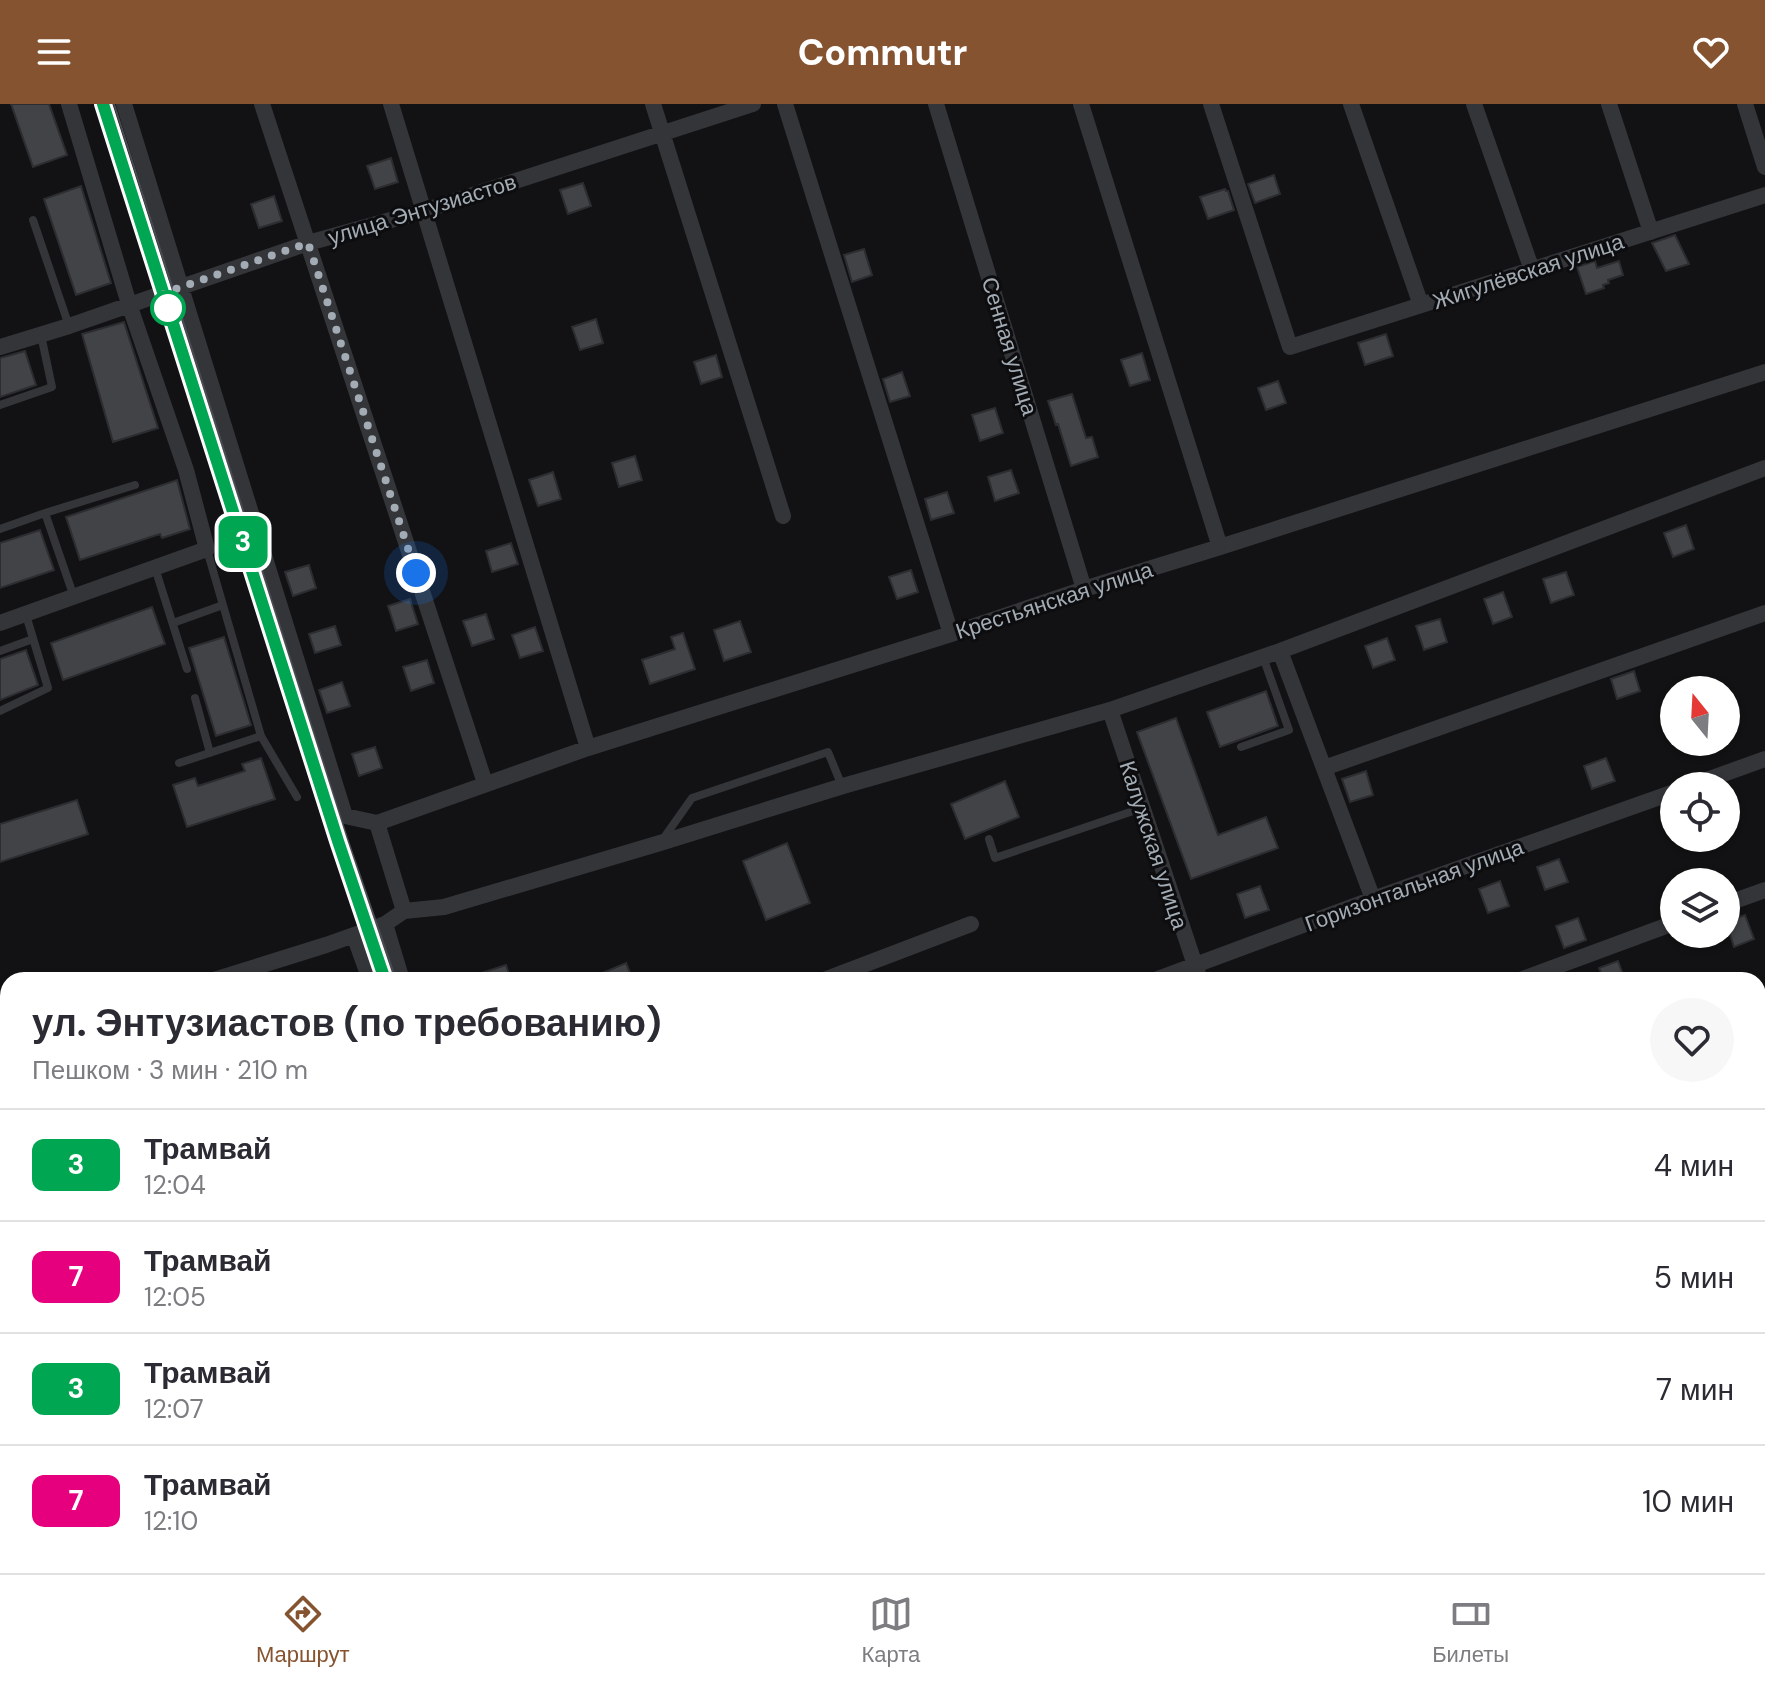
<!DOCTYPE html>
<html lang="ru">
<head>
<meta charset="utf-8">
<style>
  body { margin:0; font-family:"DM Sans",sans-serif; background:#f7f7f7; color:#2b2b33; height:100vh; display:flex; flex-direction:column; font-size:30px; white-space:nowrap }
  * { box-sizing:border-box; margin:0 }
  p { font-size:26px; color:#7c7c81 }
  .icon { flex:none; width:44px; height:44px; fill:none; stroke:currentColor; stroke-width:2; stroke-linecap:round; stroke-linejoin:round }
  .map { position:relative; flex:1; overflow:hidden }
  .drawer { position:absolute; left:0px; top:868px; width:1766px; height:602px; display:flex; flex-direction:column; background:#fff; border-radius:24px 24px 0 0; box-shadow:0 2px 6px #0004 }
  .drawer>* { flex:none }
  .badge { padding:0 16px; border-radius:12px; font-size:28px; line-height:52px }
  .needle { width:52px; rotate:342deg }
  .fabs { position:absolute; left:1660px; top:572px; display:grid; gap:16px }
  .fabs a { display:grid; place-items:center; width:80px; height:80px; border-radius:50%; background:#fff; box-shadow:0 2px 6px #0004; font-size:40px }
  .you { position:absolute; width:40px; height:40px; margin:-20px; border:6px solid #fff; border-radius:50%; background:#1a73e8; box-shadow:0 0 0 12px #1a73e833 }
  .map>.badge { position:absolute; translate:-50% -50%; box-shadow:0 0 0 4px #fff }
  .round { display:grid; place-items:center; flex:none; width:84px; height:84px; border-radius:42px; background:#f7f7f7 }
  .head { display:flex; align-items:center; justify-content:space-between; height:136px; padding:0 32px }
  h1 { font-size:38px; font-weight:800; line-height:60px }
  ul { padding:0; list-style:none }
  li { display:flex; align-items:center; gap:24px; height:112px; padding:0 32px; border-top:2px solid #e1e1e2 }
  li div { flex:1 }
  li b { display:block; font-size:30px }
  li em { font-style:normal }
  li .badge { min-width:88px; font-weight:700; text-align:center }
  header { display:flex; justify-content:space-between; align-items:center; height:104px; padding:0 32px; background:#85532f; color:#fff; font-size:36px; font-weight:800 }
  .tabs { display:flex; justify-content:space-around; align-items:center; height:112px; border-top:2px solid #e1e1e2; background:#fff; font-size:22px; color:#7c7c81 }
  .tabs a { display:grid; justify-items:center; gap:4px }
  .tabs .active { color:#85532f }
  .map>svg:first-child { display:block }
  .building { fill:#414347; stroke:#2c2d30; stroke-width:2 }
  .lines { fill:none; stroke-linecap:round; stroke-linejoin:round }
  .service { stroke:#333539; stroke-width:8 }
  .minor { stroke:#333539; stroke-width:16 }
  .secondary { stroke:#414449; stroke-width:24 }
  .tram { stroke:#484b50; stroke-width:2 }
  .line-casing { stroke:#fff; stroke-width:18 }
  .line { stroke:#00a651; stroke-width:12 }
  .walk { stroke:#a3acb4; stroke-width:8; stroke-dasharray:0 14.4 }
  .stop-dot { fill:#fff; stroke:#00a651; stroke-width:4 }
  .labels { text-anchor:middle; stroke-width:6; stroke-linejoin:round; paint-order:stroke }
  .street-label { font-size:22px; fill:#a3acb4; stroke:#0d0d0f }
</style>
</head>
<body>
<header><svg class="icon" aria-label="menu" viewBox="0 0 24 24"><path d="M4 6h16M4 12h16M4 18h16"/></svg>Commutr<svg class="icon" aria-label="heart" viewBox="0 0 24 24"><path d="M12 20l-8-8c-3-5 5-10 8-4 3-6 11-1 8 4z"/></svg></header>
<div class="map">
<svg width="1765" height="1469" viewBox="0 0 1765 1469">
  <rect width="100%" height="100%" fill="#121214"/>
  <path class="building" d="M11 0H49L67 51 33 63Z
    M391 54 398 78 375 85 367 62Z
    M1274 71 1280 90 1255 99 1248 80Z
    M583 79 591 102 568 110 560 86Z
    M81 82 111 179 76 191 44 95Z
    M1225 85 1226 87H1228L1234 106 1208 115 1200 93Z
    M274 92 282 117 259 124 251 100Z
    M1675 131 1689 160 1666 167 1652 139Z
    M864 145 872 171 852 178 844 151Z
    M1595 157 1597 164 1619 157 1623 171 1608 176 1609 179 1603 181 1604 184 1586 190 1577 163Z
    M596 215 603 239 580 246 572 223Z
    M124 218 158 324 113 338 82 230Z
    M1386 230 1393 252 1365 261 1358 239Z
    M25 247 36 281 0 293V254Z
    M1142 249 1150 276 1130 282 1121 256Z
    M716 251 722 273 701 280 694 258Z
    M902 268 910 292 890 298 883 275Z
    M1278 277 1286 299 1266 306 1258 284Z
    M1072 290 1086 334 1092 333 1098 353 1071 362 1058 320 1056 321 1048 297Z
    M995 304 1003 329 980 337 972 311Z
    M635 352 642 376 619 383 612 359Z
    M1011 366 1019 389 995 397 988 373Z
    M553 368 561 395 538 402 529 376Z
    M177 376 190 425 162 434 160 430 80 456 66 413Z
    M947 388 954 409 931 416 925 395Z
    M1686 421 1694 445 1673 453 1664 429Z
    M40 426 54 466 0 484V439Z
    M511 439 518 460 492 468 486 447Z
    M309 461 316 484 293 492 285 468Z
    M911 466 918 488 897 495 889 473Z
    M1566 468 1574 491 1551 499 1543 475Z
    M1503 488 1512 513 1493 520 1484 495Z
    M410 495 418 520 396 527 388 502Z
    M152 503 165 540 63 576 51 539Z
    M486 510 494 535 472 542 463 517Z
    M1440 515 1447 538 1424 546 1416 522Z
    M740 517 751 548 724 557 714 526Z
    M335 522 341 541 315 549 309 530Z
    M535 523 543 547 520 554 512 531Z
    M683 529 695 565 650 580 642 556 675 545 671 533Z
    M224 533 251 621 216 632 189 544Z
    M1387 534 1395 556 1373 564 1365 542Z
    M26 546 38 581 0 596V555Z
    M427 556 434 579 411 587 403 563Z
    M1634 567 1640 587 1617 595 1611 575Z
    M342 578 350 602 327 609 319 586Z
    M1266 587 1278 622 1220 643 1207 608Z
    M1176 614 1218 731 1266 713 1278 744 1191 775 1137 628Z
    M375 643 382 664 359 672 352 650Z
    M261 654 275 695 187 723 173 681 195 674 198 682 245 667 242 660Z
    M1606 654 1615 677 1592 685 1584 662Z
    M1366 667 1373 691 1350 698 1342 675Z
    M1005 677 1019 713 965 735 951 700Z
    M77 696 88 730 0 758V720Z
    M787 739 810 799 766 816 743 757Z
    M1559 755 1568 778 1545 786 1537 763Z
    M1500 777 1509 802 1488 809 1479 785Z
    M1260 782 1269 806 1245 814 1237 790Z
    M1745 811 1754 835 1734 843 1726 818Z
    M1578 814 1586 836 1564 844 1556 822Z
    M1618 857 1625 876H1604L1599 864Z
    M626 859 633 876H586Z
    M506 861 511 876H469V873Z"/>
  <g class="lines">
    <path class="service" d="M33 116 69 222
      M0 301 52 283 41 231
      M45 409 74 493
      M0 425 45 409 135 381
      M207 446 261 632 297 693
      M155 464 187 565
      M173 519 223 501
      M0 547 33 535
      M195 594 210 649
      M0 607 48 584 26 511
      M1241 643 1289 626 1263 553
      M179 659 261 632
      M663 735 692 694 828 648 842 682
      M989 735 995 754 1142 704"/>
    <path class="minor" d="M124 0 345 712 377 719 588 644 951 530 1084 485 1220 443 1765 268
      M262 0 485 679
      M391 0 588 644
      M653 0 783 412
      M785 0 951 530
      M936 0 1084 485
      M1081 0 1220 443
      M1211 0 1290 243 1765 91
      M1351 0 1421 201
      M1474 0 1532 166
      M1609 0 1651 128
      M1745 0 1765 63
      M0 243 69 222 308 139 423 107 753 0
      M0 519 207 445 186 366 129 200 69 0
      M1280 547 1373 795
      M1110 606 1200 876
      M1324 664 1765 509
      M1690 682 1765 655
      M377 719 404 807
      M1726 800 1765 786
      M385 820 402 876
      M354 831 370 876
      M214 876 326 841 385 820 404 807 444 803 660 739 843 682 1110 606 1280 547 1765 364
      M824 876 971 820
      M1155 876 1373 795 1674 688
      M1520 876 1674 819
      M1758 923 1765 920
      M0 942 8 939
      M0 1054 8 1077
      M1758 1063 1765 1060
      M0 1163 8 1160
      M0 1260 8 1257
      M1758 1355 1765 1352
      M0 1417 8 1414
      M600 1462 603 1469
      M1430 1462 1433 1469
      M150 1469 174 1462
      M267 1469 290 1462
      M665 1469 688 1462
      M1473 1469 1495 1462"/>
    <path class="secondary" d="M1758 1201 1765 1199
      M1058 1469 1076 1462"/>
    <path class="tram" d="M114 0 347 734 396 876
      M580 1462 582 1469
      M177 1469 201 1462
      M212 1469 236 1462"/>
  </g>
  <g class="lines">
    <g class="line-casing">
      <path id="line" d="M103 0 338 737 385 876"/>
    </g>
    <use href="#line" class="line"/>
    <path class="walk" d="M168 204 164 189 308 139 416 469"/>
  </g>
  <circle class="stop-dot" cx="168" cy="204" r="16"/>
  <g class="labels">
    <g class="street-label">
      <text transform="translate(422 105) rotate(-17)" y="8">улица Энтузиастов</text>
      <text transform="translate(1528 167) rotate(-18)" y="8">Жигулёвская улица</text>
      <text transform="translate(1010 242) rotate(73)" y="8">Сенная улица</text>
      <text transform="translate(1054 496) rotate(-18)" y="8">Крестьянская улица</text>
      <text transform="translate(1154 741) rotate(72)" y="8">Калужская улица</text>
      <text transform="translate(1414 781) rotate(-20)" y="8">Горизонтальная улица</text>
    </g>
  </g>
</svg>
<div class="fabs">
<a><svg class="needle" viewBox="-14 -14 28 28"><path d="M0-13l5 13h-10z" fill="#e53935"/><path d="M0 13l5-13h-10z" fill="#7c7c81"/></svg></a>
<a><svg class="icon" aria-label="locate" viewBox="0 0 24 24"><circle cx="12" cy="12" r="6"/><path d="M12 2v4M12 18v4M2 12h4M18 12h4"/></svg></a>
<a><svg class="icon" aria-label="layers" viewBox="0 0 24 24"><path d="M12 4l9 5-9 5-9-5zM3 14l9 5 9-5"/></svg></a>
</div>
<div class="you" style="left:416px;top:469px"></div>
<b class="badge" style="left:243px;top:438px;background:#00a651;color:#fff">3</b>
<section class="drawer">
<div class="head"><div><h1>ул. Энтузиастов (по требованию)</h1><p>Пешком · 3 мин · 210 m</p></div><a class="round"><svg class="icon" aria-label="heart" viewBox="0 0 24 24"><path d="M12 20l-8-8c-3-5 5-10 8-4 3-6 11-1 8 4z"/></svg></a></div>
<ul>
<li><span class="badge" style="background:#00a651;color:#fff">3</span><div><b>Трамвай</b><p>12:04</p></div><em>4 мин</em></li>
<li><span class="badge" style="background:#e6007e;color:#fff">7</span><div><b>Трамвай</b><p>12:05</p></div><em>5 мин</em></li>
<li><span class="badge" style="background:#00a651;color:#fff">3</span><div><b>Трамвай</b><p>12:07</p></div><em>7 мин</em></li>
<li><span class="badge" style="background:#e6007e;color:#fff">7</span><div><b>Трамвай</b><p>12:10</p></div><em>10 мин</em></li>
</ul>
</section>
</div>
<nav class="tabs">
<a class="active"><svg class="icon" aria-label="directions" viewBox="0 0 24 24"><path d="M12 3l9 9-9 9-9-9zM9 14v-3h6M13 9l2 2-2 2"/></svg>Маршрут</a>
<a><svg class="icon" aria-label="map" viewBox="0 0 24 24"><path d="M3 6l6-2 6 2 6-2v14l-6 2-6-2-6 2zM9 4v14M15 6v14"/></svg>Карта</a>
<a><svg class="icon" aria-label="tickets" viewBox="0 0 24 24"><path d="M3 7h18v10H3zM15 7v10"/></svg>Билеты</a>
</nav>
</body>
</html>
